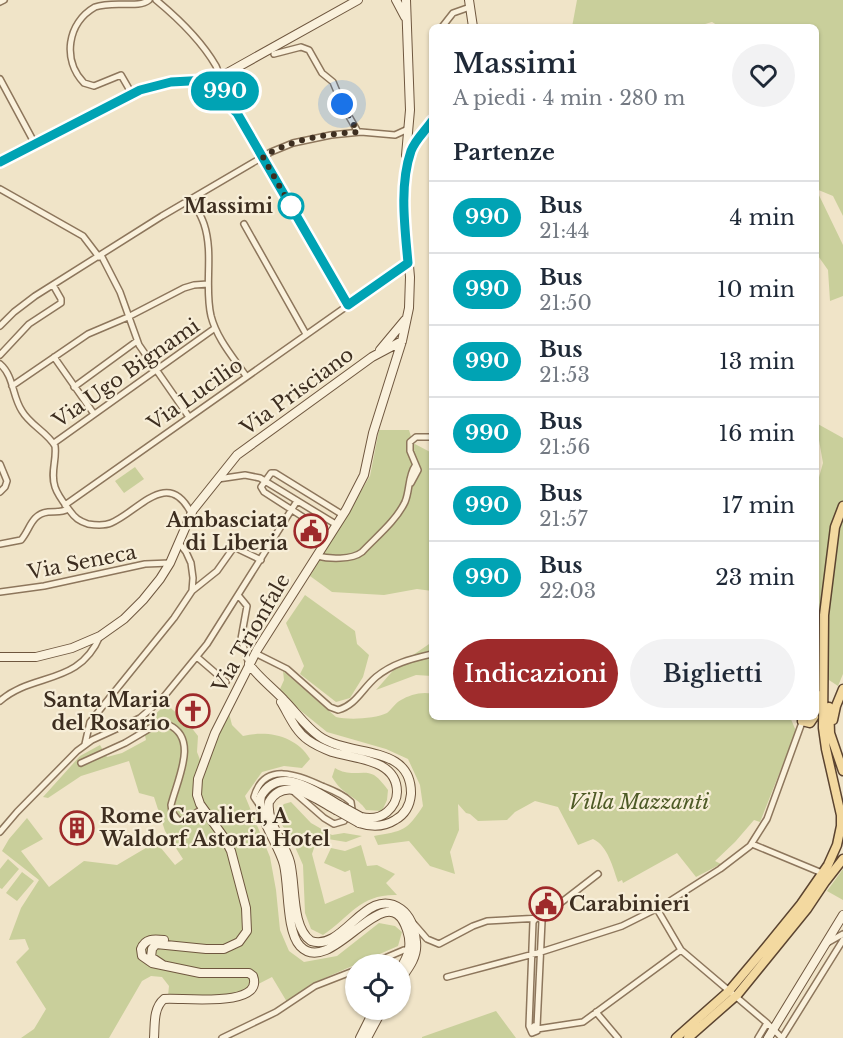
<!DOCTYPE html>
<html lang="it">
<head>
<meta charset="utf-8">
<style>
  body { margin:0; font-family:"Libre Baskerville",serif; background:#f2f2f3; color:#1f2937; height:100vh; display:flex; flex-direction:column; font-size:22px; white-space:nowrap }
  * { box-sizing:border-box; margin:0 }
  p { font-size:20px; color:#747a83 }
  .icon { flex:none; width:33px; height:33px; fill:none; stroke:currentColor; stroke-width:2; stroke-linecap:round; stroke-linejoin:round }
  .map { position:relative; flex:1; overflow:hidden }
  .side { position:absolute; left:429px; top:24px; width:390px; height:696px; display:flex; flex-direction:column; background:#fff; border-radius:9px; box-shadow:0 2px 4px #0004 }
  .side>* { flex:none }
  .badge { padding:0 12px; border-radius:20px; font-size:21px; line-height:39px }
  .controls { position:absolute; left:345px; top:954px; display:grid; gap:12px }
  .controls a { display:grid; place-items:center; width:66px; height:66px; border-radius:50%; background:#fff; box-shadow:0 2px 4px #0004; font-size:30px }
  .you { position:absolute; width:30px; height:30px; margin:-15px; border:4px solid #fff; border-radius:50%; background:#1a73e8; box-shadow:0 0 0 9px #1a73e833 }
  .map>.badge { position:absolute; translate:-50% -50%; box-shadow:0 0 0 3px #fff }
  h2 { padding:0 24px; font-size:22px; line-height:54px }
  .round { display:grid; place-items:center; flex:none; width:63px; height:63px; border-radius:32px; background:#f2f2f3 }
  .headline { display:flex; align-items:center; justify-content:space-between; height:102px; padding:0 24px }
  h1 { font-size:28px; font-weight:600; line-height:45px }
  .button { display:flex; gap:12px; margin-top:auto; padding:12px 24px }
  .button a { flex:1; height:69px; border-radius:36px; background:#9e2a2b; color:#fff; font-size:24px; font-weight:600; line-height:69px; text-align:center }
  .button a+a { background:#f2f2f3; color:#1f2937 }
  ul { padding:0; list-style:none }
  li { display:flex; align-items:center; gap:18px; height:72px; padding:0 24px; border-top:2px solid #e0e1e3 }
  li div { flex:1 }
  li b { display:block; font-size:22px }
  li em { font-style:normal }
  li .badge { min-width:66px; font-weight:700; text-align:center }
  .map>svg:first-child { display:block }
  .green { fill:#c9cf9b }
  .lines { fill:none; stroke-linecap:round; stroke-linejoin:round }
  .street-casing { stroke:#8d765c; stroke-width:8 }
  .secondary-casing { stroke:#6f573f; stroke-width:10 }
  .primary-casing { stroke:#5b4430; stroke-width:11 }
  .street { stroke:#faf1dc; stroke-width:5 }
  .secondary { stroke:#faf1dc; stroke-width:8 }
  .primary { stroke:#f3d9a0; stroke-width:8 }
  .secondary-bridge-casing { stroke:#6f573f; stroke-width:10; stroke-linecap:butt }
  .secondary-bridge { stroke:#faf1dc; stroke-width:8 }
  .line-casing { stroke:#fff; stroke-width:14 }
  .line { stroke:#00a3b4; stroke-width:9 }
  .walk { stroke:#3d2e20; stroke-width:6; stroke-dasharray:0 10.8 }
  .stop-dot { fill:#fff; stroke:#00a3b4; stroke-width:3 }
  .labels { text-anchor:middle; stroke-width:4.5; stroke-linejoin:round; paint-order:stroke }
  .stop-label { font-size:20px; font-weight:bold; fill:#3d2e20; stroke:#f7eed8; text-anchor:end }
  .street-label { font-size:20px; fill:#3d2e20; stroke:#f7eed8 }
  .poi-label { font-size:20px; font-weight:bold; fill:#3d2e20; stroke:#f7eed8; text-anchor:end }
  .park-label { font-size:20px; font-style:italic; fill:#4d5a26; stroke:#f7eed8 }
</style>
</head>
<body>
<div class="map">
<svg width="843" height="1038" viewBox="0 0 843 1038">
  <rect width="100%" height="100%" fill="#f0e4c8"/>
  <path class="green" d="M577 0H843V216L833 196 816 189 843 245V296L830 301 828 270 816 253V27H720L712 22 695 27H572Z
    M816 423 843 438V674L838 686 820 674 816 633V488L823 463Z
    M379 430H409L413 443 432 453V591L417 589 384 595 332 592 310 576 370 476Z
    M135 467 144 479 124 493 115 481Z
    M305 595 355 631 357 644 369 655 363 677 350 698 336 702 300 674 304 666 286 623Z
    M432 642V676L416 675 376 690 397 666Z
    M283 671 336 717C348 720 375 719 387 713 392 709 395 703 401 700 409 695 423 691 432 694V717H790L796 731 760 822 754 820 735 842 715 861 721 864 696 877 677 853 623 883 622 880 618 882C613 868 608 846 593 839L578 845 558 807 535 801 515 812 507 820 478 821 470 814 466 813 458 804 459 830 450 852 455 874 430 866 409 841 378 845 374 836C403 831 407 831 423 806L420 785 408 759 386 749 327 732 301 711 280 689 284 680Z
    M166 704 187 722 198 736 197 752 202 765 229 713 232 725 243 736C268 730 296 736 310 759L302 768 284 766 262 772 245 796 270 857 276 890 280 930 289 951 304 962 337 956 379 923 395 926 402 932 398 946 311 984 287 1002 272 977 247 990 225 997 168 996 169 986 162 977 151 976 142 981 109 1038H21L34 1029 46 1009 16 962 29 949 25 939 9 940 21 908 39 880 2 851 9 839 27 818 43 839 21 851 49 887 84 861 117 865 156 842 175 865 183 859 165 831 154 797 139 793 129 761 81 776 48 798 43 797 80 756 100 745 107 757 122 753 146 740 143 726Z
    M335 768C351 778 363 769 374 775 380 779 384 785 388 790L387 800 382 811 366 810C357 796 343 796 332 777Z
    M291 802 311 823 332 835 344 833 362 836 346 842 328 839 316 842 312 854 325 904 354 892 350 870 345 872 324 863 331 848 345 851 361 845 367 866 377 865 395 874 386 883 397 895C360 894 351 916 323 935L311 929 305 913 303 865 292 840 282 825 278 810 284 804Z
    M8 859 19 869 2 889 0 888V869Z
    M843 869V900L827 891Z
    M22 872 34 881 17 901 6 893Z
    M496 1011 516 1038H422V1037Z"/>
  <g class="lines">
    <g class="street-casing">
      <path id="street" d="M156 0C179 19 201 40 216 66 223 81 223 103 237 113L348 305
        M0 2 4 0
        M442 27 453 13 470 7
        M274 54 301 47 309 50 322 73 333 82 343 106 358 132
        M0 79 35 144
        M225 90C231 95 238 104 237 113
        M132 94 121 75 94 86 84 83C62 60 67 23 95 7 115 0 138 9 149 0
        M0 189 83 236 99 257
        M192 199C196 207 201 215 204 224 214 254 204 286 211 316 217 339 233 357 246 376
        M244 224 306 334
        M101 255 120 292 139 345 189 417
        M0 326 14 312 35 296 162 216 271 152 293 143 331 135 361 132 395 135 408 129
        M0 355 29 324 61 303V299L53 285
        M54 357 94 414
        M0 364C14 376 12 396 22 411 30 425 47 432 55 446 57 460 50 473 55 487 58 496 64 503 70 511 75 518 79 521 88 524 95 525 104 526 111 523 138 512 168 467 191 513
        M12 386 88 334 128 317 184 288 194 285 208 284
        M74 387 137 341
        M54 443 215 328
        M0 464 7 481 5 487 0 492
        M218 479 245 475 260 478 337 525
        M411 483 418 470 410 451V442L416 437H432
        M65 505 408 263
        M331 535 264 492 261 487 271 473H275L343 515
        M0 544 21 540C30 530 31 514 48 512 56 511 61 513 68 509
        M317 556C329 559 352 560 362 552 376 537 396 521 405 502 410 490 408 476 415 466
        M192 591 217 571 234 547 261 560
        M0 592 44 586 145 564 170 563
        M238 595 247 606 241 639 249 664
        M255 653 287 669 330 707 338 710C356 705 362 689 376 677 393 663 411 659 432 654
        M197 657 226 682
        M816 673V683
        M0 701C33 672 79 686 100 636
        M85 744 90 722 174 618 192 591 193 578 191 563 186 552 179 543
        M81 763 125 743 152 727 169 725C199 739 177 780 171 805L172 812 178 820 185 821 203 808
        M260 806 254 797C264 761 299 775 322 786 332 790 343 794 351 802L352 809 344 821 334 824 324 818 293 791
        M0 832 17 812 77 751 92 740 140 718 162 699 207 644 297 501
        M752 844 822 873
        M657 909 681 950 767 1023 782 1038 843 940
        M536 918 533 922 529 1026 532 1033 537 1031
        M414 924 427 939 439 944 473 926 487 921 541 918 598 874
        M827 943 843 934
        M371 964 404 950 409 951
        M447 977 541 952 622 926 662 906 720 869 750 846 767 819 804 717
        M596 1012 618 1038
        M537 1027 542 921 540 918
        M531 1029 534 1026 537 1029 583 1022 681 950
        M222 1038 276 1012 315 986 356 970
        M758 1038 767 1023"/>
    </g>
    <g class="secondary-casing">
      <path id="secondary" d="M396 0 405 17
        M406 0 410 110 406 155
        M469 0 473 27
        M0 162 136 92 163 83 220 77 358 0
        M380 350 405 320
        M0 657H36L72 648 100 636 124 619 143 600 160 579 170 563 193 510 237 455 372 357 402 341
        M249 664C258 677 273 688 284 700 296 712 305 726 319 736 349 758 412 743 411 794 410 806 404 815 395 820 384 827 371 827 359 823
        M281 702C289 715 295 731 308 740 315 745 324 749 332 752 355 759 397 759 397 792 397 799 393 807 387 812 380 818 370 819 361 817
        M341 806C318 793 281 763 261 796 256 817 279 844 284 865 289 886 286 931 300 946 332 980 387 870 407 930 412 945 409 955 400 969
        M336 810C317 800 285 774 269 802 266 822 285 843 290 862 296 885 291 927 311 941 344 952 366 884 401 909 412 917 415 930 416 942 418 957 408 969 400 980
        M163 965 151 957 152 949 156 944 206 949H224L239 942 247 931 246 908 231 851 225 839 200 804 197 795 198 779 215 733 257 650 346 510 364 475 373 433 402 341 409 308 410 277 404 210 406 178 410 155 419 138 432 121
        M154 1038C155 1025 153 1008 164 999 180 997 265 1009 253 976L249 973H200L152 963 142 956 141 949C145 938 154 939 164 940
        M360 1038 374 1010
        M367 1038 382 1010
        M768 1038 843 915"/>
    </g>
    <g class="primary-casing">
      <path id="primary" d="M829 707 830 733 843 771
        M816 710 820 695
        M833 720 836 706 843 689
        M802 721 810 723 814 717
        M676 1038 729 991 766 947 801 904 828 865 837 845 841 826V815L826 749 823 728 824 615 835 527 843 506
        M688 1038 738 994 807 909 825 882 843 859"/>
    </g>
    <use href="#street" class="street"/>
    <use href="#secondary" class="secondary"/>
    <use href="#primary" class="primary"/>
    <g class="secondary-bridge-casing">
      <path id="secondary-bridge" d="M341 806 361 817
        M336 810 359 823"/>
    </g>
    <use href="#secondary-bridge" class="secondary-bridge"/>
  </g>
  <g class="lines">
    <g class="line-casing">
      <path id="line" d="M0 162 140 90 171 82 208 80 220 77C224 89 227 105 237 113L348 305 408 263C405 228 399 186 411 151 415 140 425 131 432 121"/>
    </g>
    <use href="#line" class="line"/>
    <path class="walk" d="M291 206 293 210 263 157C291 139 326 134 358 132L342 104"/>
  </g>
  <defs>
    <g id="civic-ring" transform="scale(1.725)"><circle r="9.5" fill="#f7eed8" stroke="#9e2a2b" stroke-width="1.5"/><path d="M-.6-6.5H3V-4.5H.6V-3L4-1V1h2V6H-6V1h2V-1L-.6-3ZM-1.2 2.5V6h2.4V2.5Z" fill="#9e2a2b"/></g>
    <g id="church-ring" transform="scale(1.725)"><circle r="9.5" fill="#f7eed8" stroke="#9e2a2b" stroke-width="1.5"/><path d="M-1.2-6h2.4v3.5h3.3v2.4h-3.3V6h-2.4V-.1h-3.3v-2.4h3.3Z" fill="#9e2a2b"/></g>
    <g id="building-ring" transform="scale(1.725)"><circle r="9.5" fill="#f7eed8" stroke="#9e2a2b" stroke-width="1.5"/><path d="M-4-6H4V6H1V3H-1V6H-4ZM-2.5-4.3h1.7v1.8h-1.7ZM.8-4.3h1.7v1.8H.8ZM-2.5-1h1.7V.8h-1.7ZM.8-1h1.7V.8H.8Z" fill="#9e2a2b"/></g>
  </defs>
  <g fill-rule="evenodd">
    <use href="#civic-ring" x="311" y="531"/>
    <use href="#church-ring" x="193" y="711"/>
    <use href="#building-ring" x="77" y="828"/>
    <use href="#civic-ring" x="546" y="904"/>
  </g>
  <circle class="stop-dot" cx="291" cy="206" r="12"/>
  <g class="labels">
    <g class="stop-label">
      <text x="273" y="213">Massimi</text>
    </g>
    <g class="street-label">
      <text transform="translate(126 373) rotate(-35)" y="7">Via Ugo Bignami</text>
      <text transform="translate(297 391) rotate(-36)" y="7">Via Prisciano</text>
      <text transform="translate(195 394) rotate(-35)" y="7">Via Lucilio</text>
      <text transform="translate(82 562) rotate(-11)" y="7">Via Seneca</text>
      <text transform="translate(251 633) rotate(-60)" y="7">Via Trionfale</text>
    </g>
    <g class="poi-label">
      <text x="288" y="527">Ambasciata<tspan x="288" dy="23">di Liberia</tspan></text>
      <text x="170" y="707">Santa Maria<tspan x="170" dy="23">del Rosario</tspan></text>
      <text x="100" y="823" text-anchor="start">Rome Cavalieri, A<tspan x="100" dy="23">Waldorf Astoria Hotel</tspan></text>
      <text x="569" y="911" text-anchor="start">Carabinieri</text>
    </g>
    <g class="park-label">
      <text x="639" y="809">Villa Mazzanti</text>
    </g>
  </g>
</svg>
<div class="controls">
<a><svg class="icon" aria-label="locate" viewBox="0 0 24 24"><circle cx="12" cy="12" r="6"/><path d="M12 2v4M12 18v4M2 12h4M18 12h4"/></svg></a>
</div>
<div class="you" style="left:342px;top:104px"></div>
<b class="badge" style="left:225px;top:91px;background:#00a3b4;color:#fff">990</b>
<section class="side">
<div class="headline"><div><h1>Massimi</h1><p>A piedi · 4 min · 280 m</p></div><a class="round"><svg class="icon" aria-label="heart" viewBox="0 0 24 24"><path d="M12 20l-8-8c-3-5 5-10 8-4 3-6 11-1 8 4z"/></svg></a></div>
<h2>Partenze</h2>
<ul>
<li><span class="badge" style="background:#00a3b4;color:#fff">990</span><div><b>Bus</b><p>21:44</p></div><em>4 min</em></li>
<li><span class="badge" style="background:#00a3b4;color:#fff">990</span><div><b>Bus</b><p>21:50</p></div><em>10 min</em></li>
<li><span class="badge" style="background:#00a3b4;color:#fff">990</span><div><b>Bus</b><p>21:53</p></div><em>13 min</em></li>
<li><span class="badge" style="background:#00a3b4;color:#fff">990</span><div><b>Bus</b><p>21:56</p></div><em>16 min</em></li>
<li><span class="badge" style="background:#00a3b4;color:#fff">990</span><div><b>Bus</b><p>21:57</p></div><em>17 min</em></li>
<li><span class="badge" style="background:#00a3b4;color:#fff">990</span><div><b>Bus</b><p>22:03</p></div><em>23 min</em></li>
</ul>
<div class="button"><a>Indicazioni</a><a>Biglietti</a></div>
</section>
</div>
</body>
</html>
